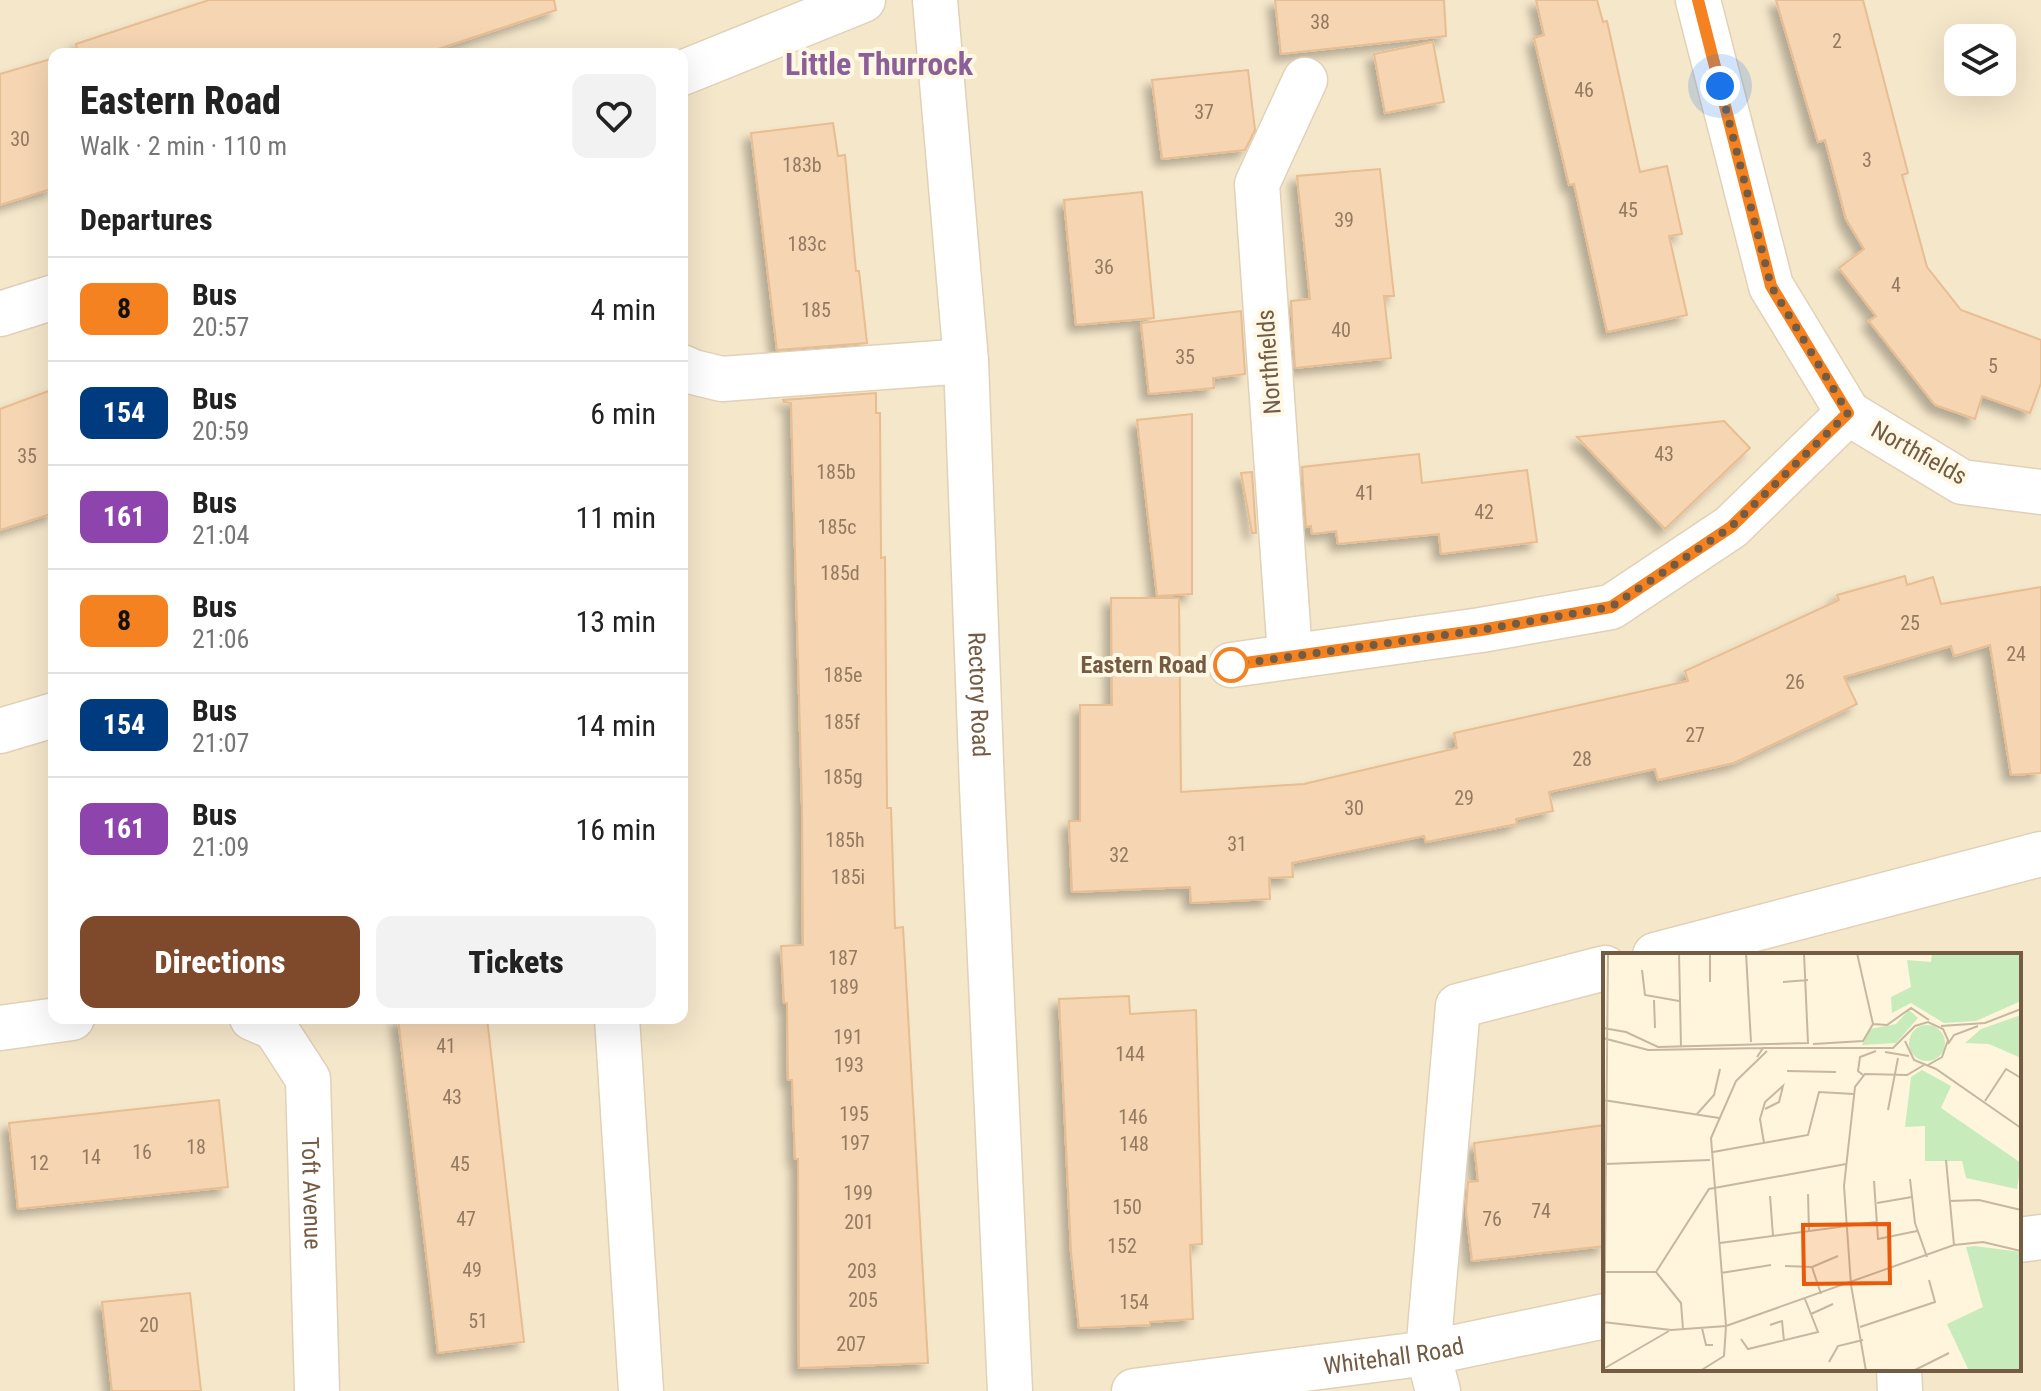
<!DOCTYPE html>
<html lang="en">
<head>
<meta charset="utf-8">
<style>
  body { margin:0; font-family:"Roboto Condensed",sans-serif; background:#f2f2f2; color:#222; height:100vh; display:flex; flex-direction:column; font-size:30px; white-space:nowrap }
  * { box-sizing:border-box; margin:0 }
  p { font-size:26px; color:#767676 }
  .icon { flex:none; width:44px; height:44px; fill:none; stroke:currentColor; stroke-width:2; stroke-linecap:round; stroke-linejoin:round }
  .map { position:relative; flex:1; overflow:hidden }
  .panel { position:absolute; left:48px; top:48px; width:640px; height:976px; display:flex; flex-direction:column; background:#fff; border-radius:16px; box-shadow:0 8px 32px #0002 }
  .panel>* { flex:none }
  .badge { padding:0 16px; border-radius:12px; font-size:28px; line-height:52px }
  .fabs { position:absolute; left:1944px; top:24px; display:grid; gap:16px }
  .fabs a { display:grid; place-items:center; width:72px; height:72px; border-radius:16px; background:#fff; box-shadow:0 8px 32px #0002; font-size:40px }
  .you { position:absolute; width:40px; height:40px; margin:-20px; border:6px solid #fff; border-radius:50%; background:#1a73e8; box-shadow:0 0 0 12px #1a73e833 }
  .map>.badge { position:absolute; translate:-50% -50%; box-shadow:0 0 0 4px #fff }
  h2 { padding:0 32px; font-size:30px; line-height:72px }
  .round { display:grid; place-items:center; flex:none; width:84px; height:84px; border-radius:16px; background:#f2f2f2 }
  .overview { display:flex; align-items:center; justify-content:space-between; height:136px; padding:0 32px }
  h1 { font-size:38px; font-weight:800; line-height:60px }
  .cta { display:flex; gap:16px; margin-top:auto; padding:16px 32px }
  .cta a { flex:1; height:92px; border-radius:16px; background:#7f492c; color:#fff; font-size:32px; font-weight:800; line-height:92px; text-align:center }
  .cta a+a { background:#f2f2f2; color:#222 }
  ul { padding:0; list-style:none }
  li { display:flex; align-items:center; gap:24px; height:104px; padding:0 32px; border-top:2px solid #e0e0e0 }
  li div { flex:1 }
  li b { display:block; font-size:30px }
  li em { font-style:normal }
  li .badge { min-width:88px; font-weight:700; text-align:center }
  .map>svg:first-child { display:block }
  .residential { fill:#f5e7ca; fill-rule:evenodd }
  .building { fill:#f5d5b2; stroke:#e8bd92; stroke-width:2; filter:url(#shadow) }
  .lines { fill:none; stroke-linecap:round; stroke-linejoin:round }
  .minor-casing { stroke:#e1d1b8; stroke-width:47 }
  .minor { stroke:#fff; stroke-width:44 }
  .line-casing { stroke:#fff; stroke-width:18 }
  .line { stroke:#f58220; stroke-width:12 }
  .walk { stroke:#745b44; stroke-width:8; stroke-dasharray:0 14.4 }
  .stop-dot { fill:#fff; stroke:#f58220; stroke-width:4 }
  .labels { text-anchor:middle; stroke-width:8; stroke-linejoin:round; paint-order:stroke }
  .number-label { font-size:20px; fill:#947a60 }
  .street-label { font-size:24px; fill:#745b44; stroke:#fff8e4 }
  .stop-label { font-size:24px; font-weight:bold; fill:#745b44; stroke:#fff8e4; text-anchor:end }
  .district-label { font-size:32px; font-weight:bold; fill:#8c5f98; stroke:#fff8e4 }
  .inset-road { fill:none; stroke:#c7b79f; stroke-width:2 }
  .view { fill:#e8590c; fill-opacity:0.15; stroke:#e8590c; stroke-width:4 }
  .inset-edge { fill:none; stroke:#745b44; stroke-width:4 }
</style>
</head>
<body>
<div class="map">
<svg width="2041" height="1391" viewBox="0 0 2041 1391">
  <defs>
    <filter id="shadow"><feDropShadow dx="-7" dy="7" stdDeviation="4" flood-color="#0004"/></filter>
  </defs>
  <rect width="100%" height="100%" fill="#fef5dc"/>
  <path class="residential" d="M0 0H2041V1391H0ZM1958 38H2002V82H1958ZM54 54H682V1018H54ZM1605 955H2019V1369H1605Z"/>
  <path class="building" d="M209 0H554L556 10 423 54H78L76 44Z
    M1275 0H1444L1446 36 1281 54Z
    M1536 0H1597L1603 22 1607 21 1640 172 1667 166 1682 234 1669 236 1687 315 1607 332 1574 184 1569 185 1534 38 1544 35Z
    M1776 0H1863L1908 173 1902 175 1927 267 1961 310 2041 340V383L2030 413 1982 396 1975 419 1935 405 1869 321 1876 316 1839 268 1864 249 1846 219 1825 140 1818 142Z
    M1433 42 1444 102 1385 113 1374 54Z
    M54 58V188L0 205V74Z
    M1248 70 1255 130 1245 150 1162 159 1152 80Z
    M833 123 838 156 845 155 856 271H859L867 343 777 350 751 133Z
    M1380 169 1394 296H1384L1391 358 1295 368 1291 301 1310 299 1297 176Z
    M1142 192 1154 318 1076 325 1064 200Z
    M1241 311 1245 374 1213 378 1214 388 1149 394 1141 323Z
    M54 389V513L0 530V409Z
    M876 393V413H880L881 558 885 557 887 808H891L895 928 903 927 928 1363 799 1368 798 1159H795L792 1080H788L787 1003H784L781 946 803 945 802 805 791 403 784 402 783 400Z
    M1192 414V594L1157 596 1137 420Z
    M1724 421 1750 448 1665 529 1577 437Z
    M1419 454 1422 483 1527 470 1537 542 1441 554 1439 534 1338 544 1336 531 1312 534 1311 526 1306 527 1302 467Z
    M1252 472 1256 533H1252L1241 473Z
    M1905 576 1907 585 1933 577 1941 604 2041 587V773L2011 775 1990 645 1954 656 1951 646 1844 677 1857 704 1734 763 1658 780 1655 769 1549 792 1553 811 1516 819 1517 824 1426 842 1424 836 1292 863 1293 877 1269 878 1270 899 1191 903 1190 887 1072 892 1069 821H1080V705H1112L1111 598H1179L1181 792 1304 784 1457 748 1454 733 1688 681 1685 671 1839 600 1837 595Z
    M1129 996 1130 1014 1196 1010 1202 1244 1190 1245 1193 1319 1150 1322V1325L1079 1328 1071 1252 1059 999Z
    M398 1018H487L524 1342 438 1353Z
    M219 1100 228 1187 18 1209 9 1123Z
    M1605 1125V1246L1472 1261 1466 1210 1468 1182 1478 1181 1474 1143Z
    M190 1293 201 1391H112L102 1302Z"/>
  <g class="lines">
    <g class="minor-casing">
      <g id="minor">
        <path id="s1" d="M935 0 966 361 982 787 1010 1391"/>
        <path d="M1698 0 1771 286 1848 413 1962 482 2041 492"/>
        <path d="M682 73 863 0"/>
        <path d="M0 314 54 297"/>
        <path d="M682 367 693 372 722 379 966 361"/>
        <path d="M1290 655 1257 184 1305 80"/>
        <path d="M1231 665 1481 630 1611 607 1731 527 1848 413"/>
        <path d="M0 731 54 715"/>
        <path d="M1655 955 2041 854"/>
        <path id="s2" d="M252 1018 275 1028 308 1079 317 1391"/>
        <path d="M617 1018 641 1391"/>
        <path d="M0 1028 72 1018"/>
        <path d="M2019 1240 2041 1237"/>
        <path d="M1899 1369 1900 1391"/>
        <path id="s3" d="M1134 1391 1428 1353 1605 1316"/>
        <path d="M1438 1391 1428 1353 1458 1006 1605 968"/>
      </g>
    </g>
    <use href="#minor" class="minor"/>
  </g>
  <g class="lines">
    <g class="line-casing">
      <path id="line" d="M1231 665 1481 630 1611 607 1731 527 1848 413 1771 286 1698 0"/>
    </g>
    <use href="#line" class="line"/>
    <path class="walk" d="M1231 665 1481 630 1611 607 1731 527 1848 413 1771 286 1720 86"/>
  </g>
  <circle class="stop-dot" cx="1231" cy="665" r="16"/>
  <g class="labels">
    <g class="number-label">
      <text x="1320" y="29">38</text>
      <text x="1837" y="48">2</text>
      <text x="1584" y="97">46</text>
      <text x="1204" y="119">37</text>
      <text x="20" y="146">30</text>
      <text x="1867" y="167">3</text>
      <text x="802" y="172">183b</text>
      <text x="1628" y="217">45</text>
      <text x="1344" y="227">39</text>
      <text x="807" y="251">183c</text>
      <text x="1104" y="274">36</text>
      <text x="1896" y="292">4</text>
      <text x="816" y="317">185</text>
      <text x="1341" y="337">40</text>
      <text x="1185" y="364">35</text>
      <text x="1993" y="373">5</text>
      <text x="1664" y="461">43</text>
      <text x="27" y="463">35</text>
      <text x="836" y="479">185b</text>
      <text x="1365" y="500">41</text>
      <text x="1484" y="519">42</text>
      <text x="837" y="534">185c</text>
      <text x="840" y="580">185d</text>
      <text x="1910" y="630">25</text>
      <text x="2016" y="661">24</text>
      <text x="843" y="682">185e</text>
      <text x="1795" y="689">26</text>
      <text x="842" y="729">185f</text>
      <text x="1695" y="742">27</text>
      <text x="1582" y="766">28</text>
      <text x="843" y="784">185g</text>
      <text x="1464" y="805">29</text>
      <text x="1354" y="815">30</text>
      <text x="845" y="847">185h</text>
      <text x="1237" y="851">31</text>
      <text x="1119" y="862">32</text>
      <text x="848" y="884">185i</text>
      <text x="843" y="965">187</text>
      <text x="844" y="994">189</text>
      <text x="848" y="1044">191</text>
      <text x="446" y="1053">41</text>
      <text x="1130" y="1061">144</text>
      <text x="849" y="1072">193</text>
      <text x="452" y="1104">43</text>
      <text x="854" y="1121">195</text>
      <text x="1133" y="1124">146</text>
      <text x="855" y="1150">197</text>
      <text x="1134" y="1151">148</text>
      <text x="196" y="1154">18</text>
      <text x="142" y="1159">16</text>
      <text x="91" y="1164">14</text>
      <text x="39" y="1170">12</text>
      <text x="460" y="1171">45</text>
      <text x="858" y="1200">199</text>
      <text x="1127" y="1214">150</text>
      <text x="1541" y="1218">74</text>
      <text x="466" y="1226">47</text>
      <text x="1492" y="1226">76</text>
      <text x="859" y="1229">201</text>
      <text x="1122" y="1253">152</text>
      <text x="472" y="1277">49</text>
      <text x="862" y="1278">203</text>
      <text x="863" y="1307">205</text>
      <text x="1134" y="1309">154</text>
      <text x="478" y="1328">51</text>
      <text x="149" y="1332">20</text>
      <text x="851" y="1351">207</text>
    </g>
    <g class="street-label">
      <text transform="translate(1269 362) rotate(-94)" y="8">Northfields</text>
      <text transform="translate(1919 453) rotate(29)" y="8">Northfields</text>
      <text dy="8" stroke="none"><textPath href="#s1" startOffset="696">Rectory Road</textPath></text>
      <text dy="8" stroke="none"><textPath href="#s2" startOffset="200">Toft Avenue</textPath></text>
      <text dy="8" stroke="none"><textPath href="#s3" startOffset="262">Whitehall Road</textPath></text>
    </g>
    <g class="stop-label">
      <text x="1207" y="673">Eastern Road</text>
    </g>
    <g class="district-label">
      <text x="879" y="75">Little Thurrock</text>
    </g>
  </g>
  <g transform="translate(1603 953)">
    <rect width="418" height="418" fill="#fef5dc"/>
    <path d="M329 0H418V48L373 68 341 70 308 50 289 60 288 44 308 34 304 7 328 9ZM306 57 315 65 293 90 259 92 267 76 293 71ZM418 62V105L386 91 362 90 378 76ZM306 90a18 18 0 1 1 36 0a18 18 0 1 1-36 0ZM319 117 348 133 338 155 418 210 414 236 363 225 359 208H322V173L302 174 308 124ZM372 293 418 299V418H366L344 371 380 354 363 294Z" fill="#c8ebbb"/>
    <path class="inset-road" d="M76 0 78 94M143 0 148 89M254 0 270 71 284 72 308 55 326 67M39 17 42 42 76 48M107 29V0M180 29 205 27M51 47 52 75M338 73 382 70 418 56M0 75 23 79 55 94 205 90 201 0M0 85 45 97 160 95M302 88 311 107 333 116 418 175M210 91 260 88 270 71M345 91 351 82 375 73M282 99 306 103M154 104 160 95H290L312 73 325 69 340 76 345 87 339 104 325 112M184 118 233 119M260 122 255 118 257 104 273 98M0 147 116 165M382 148 403 116 418 125M285 157 295 105M94 161 111 142 117 116M161 190 157 166 162 149 180 133 176 149 162 156M110 199 205 182 216 139 251 141M343 207 351 292M2 211 107 207M307 226 312 270 324 304M271 228 275 286 314 278M205 241 206 278M167 243 170 283M346 248 376 247 418 257M274 250 309 244M117 290 273 269M182 313 209 314 218 341M209 314 235 303M2 319H53L78 350 80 376M53 319 106 236 243 211M118 320 168 312M208 361 230 351M0 369 68 377 123 373 351 292 380 289 418 298M167 372 179 368 181 388M257 374 332 349 326 327M99 375 103 392H110M138 386 145 396 215 379 202 346M226 409 235 393 260 387M2 415 66 378M1 418 5 0M97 418 121 403 123 373 108 185 133 128 164 98M263 418 248 332 241 233 252 134 262 121 304 122 321 112M310 418 346 400"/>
    <path class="view" d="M286 271 287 330 201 331 200 272Z"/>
    <rect width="418" height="418" class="inset-edge"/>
  </g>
</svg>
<div class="fabs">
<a><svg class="icon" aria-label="layers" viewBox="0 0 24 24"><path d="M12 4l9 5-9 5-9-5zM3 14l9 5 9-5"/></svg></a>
</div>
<div class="you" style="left:1720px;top:86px"></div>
<section class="panel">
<div class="overview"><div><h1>Eastern Road</h1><p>Walk · 2 min · 110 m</p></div><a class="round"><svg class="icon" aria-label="heart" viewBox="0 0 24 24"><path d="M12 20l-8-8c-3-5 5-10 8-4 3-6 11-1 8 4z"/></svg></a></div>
<h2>Departures</h2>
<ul>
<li><span class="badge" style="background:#f58220;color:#111">8</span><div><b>Bus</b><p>20:57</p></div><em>4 min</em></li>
<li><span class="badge" style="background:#003b80;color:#fff">154</span><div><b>Bus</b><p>20:59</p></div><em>6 min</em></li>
<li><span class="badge" style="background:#8e44ad;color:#fff">161</span><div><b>Bus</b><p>21:04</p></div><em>11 min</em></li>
<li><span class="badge" style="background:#f58220;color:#111">8</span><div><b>Bus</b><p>21:06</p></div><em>13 min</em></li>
<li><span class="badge" style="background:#003b80;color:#fff">154</span><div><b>Bus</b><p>21:07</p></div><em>14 min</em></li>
<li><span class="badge" style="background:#8e44ad;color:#fff">161</span><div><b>Bus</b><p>21:09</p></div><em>16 min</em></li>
</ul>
<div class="cta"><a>Directions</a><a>Tickets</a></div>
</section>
</div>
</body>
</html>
